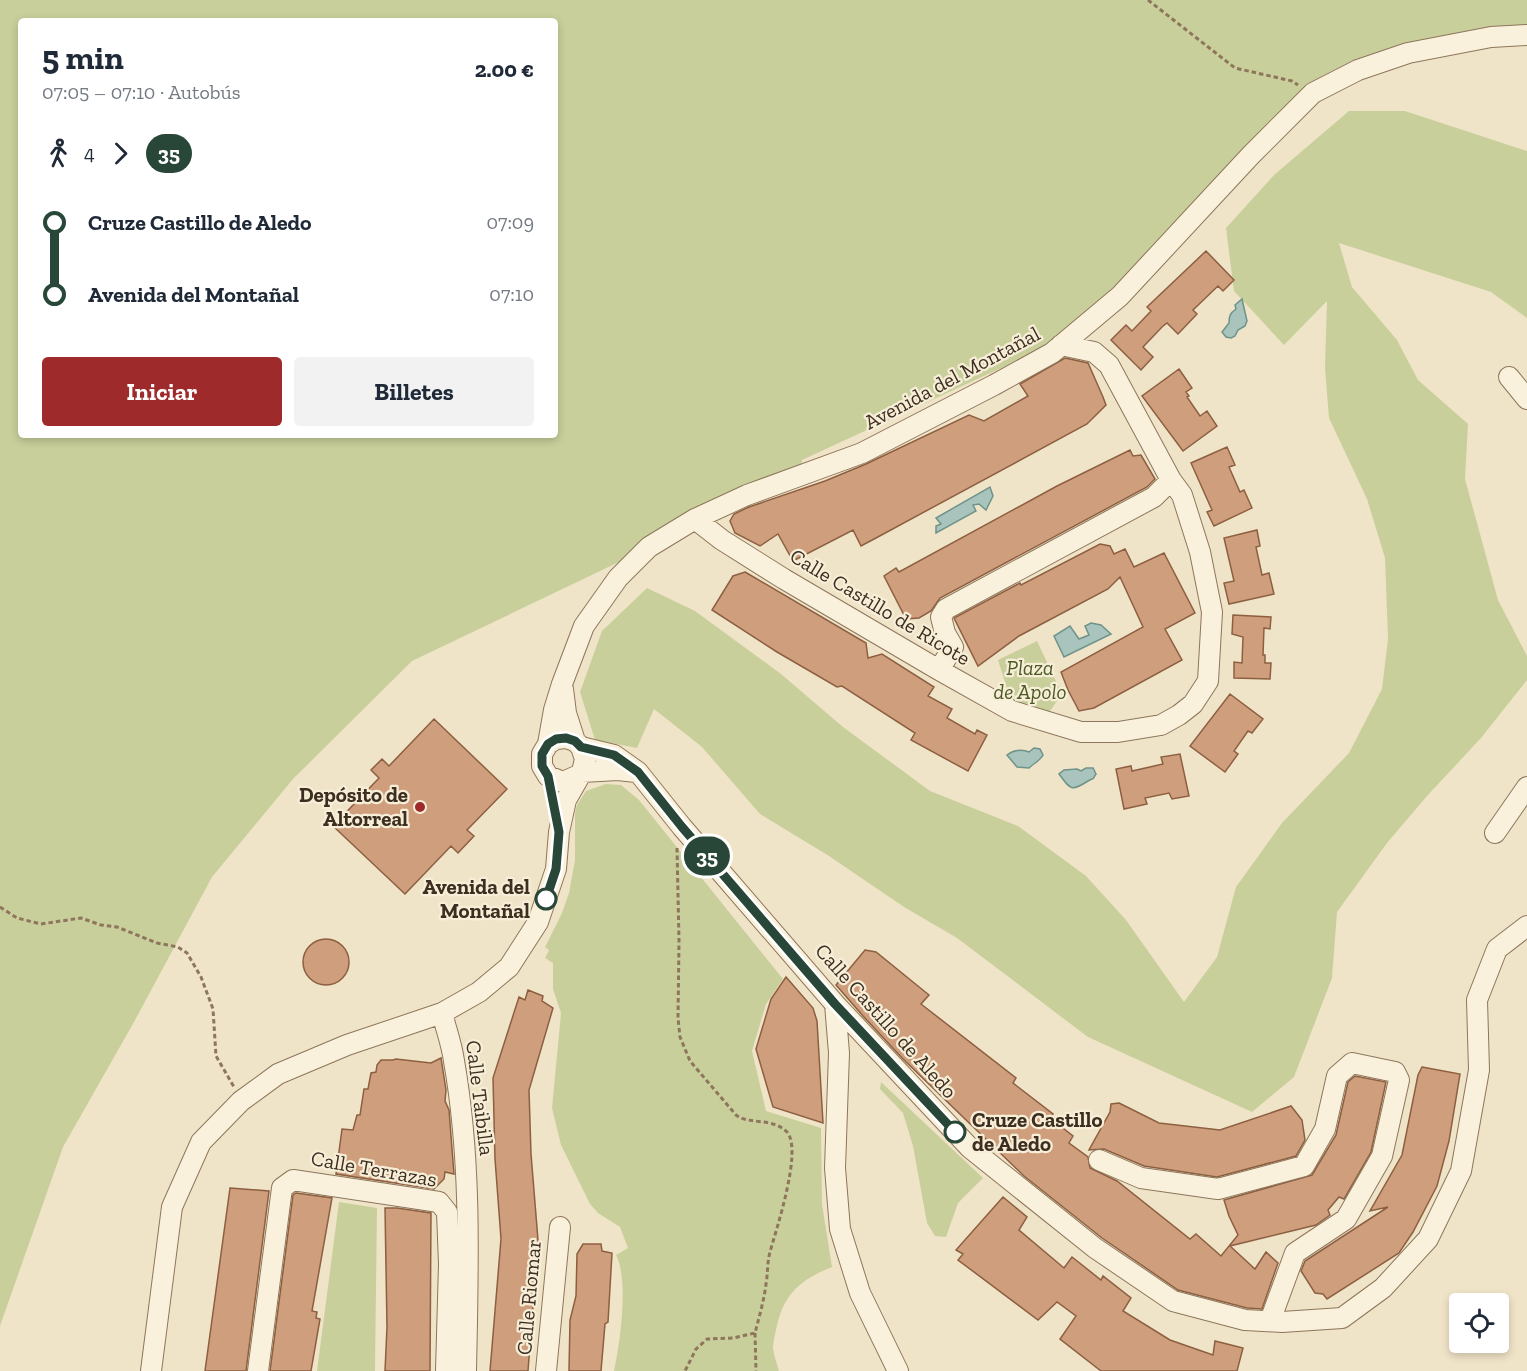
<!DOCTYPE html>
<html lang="es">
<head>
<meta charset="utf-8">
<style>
  body { margin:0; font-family:"Zilla Slab",serif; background:#f2f2f3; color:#1f2937; height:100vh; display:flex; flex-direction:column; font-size:22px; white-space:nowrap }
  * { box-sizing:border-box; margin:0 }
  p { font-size:20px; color:#747a83 }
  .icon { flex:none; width:33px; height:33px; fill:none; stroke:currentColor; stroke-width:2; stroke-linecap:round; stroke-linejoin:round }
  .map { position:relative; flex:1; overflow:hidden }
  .panel { position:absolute; left:18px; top:18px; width:540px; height:420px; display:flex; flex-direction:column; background:#fff; border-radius:6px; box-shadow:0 3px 9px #0003 }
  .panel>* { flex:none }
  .badge { padding:0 12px; border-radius:20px; font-size:21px; line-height:39px }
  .tools { position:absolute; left:1449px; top:1293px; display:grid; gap:12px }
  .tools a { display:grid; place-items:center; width:60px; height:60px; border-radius:6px; background:#fff; box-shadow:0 3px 9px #0003; font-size:30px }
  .map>.badge { position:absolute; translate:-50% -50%; box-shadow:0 0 0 3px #fff }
  .legs { display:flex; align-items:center; gap:9px; height:66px; padding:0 24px; font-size:20px }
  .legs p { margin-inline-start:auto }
  .head { display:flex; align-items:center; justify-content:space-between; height:102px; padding:0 24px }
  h1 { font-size:33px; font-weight:700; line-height:45px }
  .button { display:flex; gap:12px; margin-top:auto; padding:12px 24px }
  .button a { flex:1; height:69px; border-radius:6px; background:#9e2a2b; color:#fff; font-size:24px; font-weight:700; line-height:69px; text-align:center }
  .button a+a { background:#f2f2f3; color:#1f2937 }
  ul { padding:0 24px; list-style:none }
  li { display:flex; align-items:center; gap:21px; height:72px; font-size:22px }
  li i { display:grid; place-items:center; width:9px; height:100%; margin:0 8px; background:currentColor }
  li i::after { content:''; width:15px; height:15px; margin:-8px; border:4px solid; border-radius:50%; background:#fff }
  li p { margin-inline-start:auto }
  li:first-child i { background:linear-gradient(#0000 50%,currentColor 0) }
  li:last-child i { background:linear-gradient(currentColor 50%,#0000 0) }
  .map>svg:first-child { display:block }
  .green { fill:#c9cf9b; fill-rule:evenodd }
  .water { fill:#a9c4bc; stroke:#6f938a; stroke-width:1.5 }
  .building { fill:#cf9f7d; stroke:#8d5f41; stroke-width:1.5 }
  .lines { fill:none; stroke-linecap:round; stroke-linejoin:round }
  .minor-casing { stroke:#8d765c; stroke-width:22 }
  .path { stroke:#8d765c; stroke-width:3; stroke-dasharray:4.5 3; stroke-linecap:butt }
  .minor { stroke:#faf1dc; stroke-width:20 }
  .line-1-casing { stroke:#fff; stroke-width:14 }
  .line-1 { stroke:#294738; stroke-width:9 }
  .poi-dot { fill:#9e2a2b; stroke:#f7eed8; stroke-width:2 }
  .stop-1-dot { fill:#fff; stroke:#294738; stroke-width:3 }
  .labels { text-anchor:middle; stroke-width:4.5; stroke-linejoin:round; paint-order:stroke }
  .street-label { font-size:21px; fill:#3d2e20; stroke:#f7eed8 }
  .park-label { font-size:21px; font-style:italic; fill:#4d5a26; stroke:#f7eed8 }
  .poi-label { font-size:21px; font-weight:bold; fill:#3d2e20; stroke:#f7eed8; text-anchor:end }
  .stop-label { font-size:21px; font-weight:bold; fill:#3d2e20; stroke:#f7eed8; text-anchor:end }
</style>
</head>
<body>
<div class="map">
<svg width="1527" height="1371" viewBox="0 0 1527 1371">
  <rect width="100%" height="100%" fill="#f0e4c8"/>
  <path class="green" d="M0 0H1527V35L1491 37 1313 93 1088 328 802 460 801 475 412 661 293 779 212 877 134 1022 63 1147 0 1326ZM21 21H555V435H21Z
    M1349 111H1405L1527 151V318L1491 292 1339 243 1352 287 1397 340 1418 380 1468 424 1465 479 1498 600 1527 656V680L1481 738 1427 796 1387 843 1337 912 1332 978 1294 1077 1252 1112 1088 1037 957 938 904 907 829 856 760 814 702 747 654 709 637 748 595 740 580 692 602 631 647 588 695 611 781 674 843 727 930 791 1018 826 1086 876 1126 920 1184 1002 1217 957 1236 887 1282 823 1349 753 1382 689 1388 639 1385 558 1367 499 1329 418 1325 368 1327 301 1284 345 1234 291 1226 228 1274 175Z
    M1037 641 1062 694 1047 715 1011 701 998 660Z
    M606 784 621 785 639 800 783 979 766 1004 752 1051 766 1111 821 1128 822 1204 832 1267C800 1280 783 1294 776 1330 775 1335 773 1342 773 1348 774 1356 777 1364 779 1371H614C620 1344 629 1279 616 1255L628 1248 620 1227 598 1213 590 1204 561 1145 552 1108 561 1013 553 989V963L545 958 549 950 545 947 562 913 569 893 575 860V813L577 805 586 791Z
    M881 1082 983 1178 958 1203 946 1237 935 1236 927 1223 913 1146 903 1113 880 1089Z
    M339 1202 377 1208 375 1371H317Z"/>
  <path class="water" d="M1242 299 1247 321 1245 326 1238 330 1235 336 1231 338 1226 337 1222 332 1229 323C1229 316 1230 313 1236 309L1235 305Z
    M990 487 993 496 986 510 979 504 973 505 976 511 936 533V526L941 524 936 518Z
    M1091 623 1101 625 1111 634 1064 657 1054 636 1070 626 1079 639 1089 635 1085 626Z
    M1034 748 1040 749 1043 755C1040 761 1034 763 1029 768L1017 767 1007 755C1013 750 1022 749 1029 752Z
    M1077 769 1081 771 1086 768H1093L1096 774C1091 782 1096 776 1088 781 1071 792 1071 790 1059 774L1064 770Z"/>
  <path class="building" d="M1206 251 1234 280 1223 291 1218 286 1193 310 1197 314 1178 334 1167 323 1162 327 1143 347 1153 357 1141 370 1111 340 1126 325 1132 331 1151 311 1147 307Z
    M1065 358 1088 363 1103 397 1106 405 1087 424 876 538 861 546 853 530 793 561 778 534 760 546 735 533 730 521 734 514 749 507 825 481 866 464 969 415 984 421 1028 396 1020 384Z
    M1179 369 1192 388 1186 392 1189 396 1187 397 1200 416 1207 411 1217 426 1183 451 1142 396Z
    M1227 447 1235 465 1229 467 1240 492 1244 490 1252 508 1214 526 1207 512 1212 510 1191 463Z
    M1130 450 1133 456 1141 455 1155 479 1147 487 940 598 931 611 919 618 906 619 884 576 896 568 899 572 1057 486Z
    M1257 530 1260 546 1256 547 1262 575 1269 573 1274 594 1229 604 1224 583 1234 581 1224 538Z
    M1100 544 1110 546 1114 554 1125 549 1134 567 1164 553 1195 613 1165 629 1182 660 1094 708 1079 711 1068 690 1061 672 1143 627 1120 577 1108 589 1019 636 978 666 954 618 1020 583 1021 585Z
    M745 572 866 643 868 658 882 654 934 687 928 696 952 709 947 718 975 734 977 730 987 735 968 771 911 740 915 733 842 686 837 687 777 652 712 610 733 576Z
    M1233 615 1271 617 1270 629 1264 628 1263 655H1265V663H1271L1270 679 1234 678V662L1242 663 1243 637 1232 634Z
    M1230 694 1263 719 1252 733 1248 731 1234 751 1238 754 1225 772 1190 746Z
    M434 719 507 789 467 830 474 836 458 853 451 846 405 894 333 826 379 778 371 770 382 759 389 766Z
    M1180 754 1189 796 1172 799 1169 793 1145 798 1147 804 1124 809 1116 769 1131 766 1132 771 1163 764 1161 757Z
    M303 962a23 23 0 1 1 46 0a23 23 0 1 1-46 0Z
    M865 950 876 952 929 995 921 1004 1016 1078 1013 1083 1053 1114 1050 1118 1073 1136 1069 1143 1088 1157 1090 1168 1117 1181 1190 1239 1196 1234 1221 1256 1238 1235 1229 1216 1224 1200 1312 1175 1336 1135 1348 1082 1355 1076 1386 1082 1371 1152 1344 1199 1339 1197 1328 1210 1330 1215 1316 1225 1230 1246 1255 1269 1266 1252 1278 1263 1262 1309 1247 1308 1178 1290 1102 1238 1024 1176 903 1059 863 1016 836 985Z
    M786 977 813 1008 817 1021 823 1123 773 1107 756 1049 771 999Z
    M528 990 543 996 542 1001 553 1008 529 1090 531 1154 538 1240 528 1371H490L501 1239 495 1159 493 1078 519 997 525 1000Z
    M441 1058 446 1090 445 1101 449 1110 454 1174 445 1172 444 1179 434 1189 336 1174 342 1129 353 1130 357 1115H360L364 1089H368L371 1073 376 1072 377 1065 381 1060H393L396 1059 431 1063Z
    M1422 1067 1460 1074 1449 1141 1437 1186 1413 1232 1399 1253 1327 1299 1323 1294 1315 1293 1301 1271 1305 1261 1388 1207 1370 1211 1402 1155 1418 1075Z
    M1119 1103 1159 1123 1220 1130 1291 1106 1302 1120 1305 1140 1296 1156 1217 1177 1144 1166 1104 1149 1089 1150 1110 1112 1111 1104Z
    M230 1188 269 1191 246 1371H205Z
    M296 1193 332 1198 312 1311 317 1312 316 1318 320 1319 311 1371H270L293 1195Z
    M1003 1197 1027 1217 1019 1230 1064 1268 1072 1257 1101 1280 1103 1276 1131 1298 1123 1311 1170 1340 1213 1355 1215 1341 1243 1348 1237 1371H1101L1060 1339 1076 1316 1057 1302 1038 1320 958 1260 963 1254 956 1250Z
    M385 1208H397L431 1213 430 1371H385L387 1327Z
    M583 1244H601L602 1251 612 1253 608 1322 605 1324 601 1371H569L570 1320 576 1296 577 1254Z"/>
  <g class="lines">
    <g class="minor-casing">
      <path id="minor" d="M1509 377 1527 399
        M695 519 722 540 784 579 939 670 1012 711 1081 732H1118L1161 725 1179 715 1193 704 1208 681 1212 612 1200 552 1182 495 1171 480 1109 365 1094 352 1061 345
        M939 670 953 647 945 633 941 617 946 609 1154 497 1171 480
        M563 689 566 713 575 741
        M548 744 554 710 562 684 584 626 618 578 649 547 695 519 747 495 862 453 994 385 1052 353 1120 296 1251 155 1313 93 1358 70 1408 53 1491 37 1527 35
        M581 747 614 755 638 772 682 827 835 1004 970 1148 1095 1248 1173 1301 1245 1320 1282 1322 1342 1318 1383 1288 1428 1239 1461 1171 1479 1070 1477 1000 1497 949 1527 926
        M582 772 618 770 636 772
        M1495 833 1527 787
        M835 1004 839 1053 835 1168 840 1229 860 1293 898 1371
        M442 1013C446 1029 452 1045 454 1061 472 1163 468 1268 466 1371
        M1099 1160 1141 1178 1218 1189 1304 1166 1325 1129 1337 1076 1352 1063 1395 1072 1399 1080 1382 1156 1346 1219 1295 1253 1270 1321
        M151 1371 172 1207 201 1142 241 1101 278 1074 347 1045 442 1013 479 992 509 967 538 922 556 869 559 832 566 800 582 772 585 759 581 747 575 741 566 738 556 739 548 744 542 754V766L548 776 563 782 579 775
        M258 1371 282 1188 293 1180 439 1202 447 1212 449 1264 446 1371
        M546 1371 560 1227"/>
    </g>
    <path class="path" d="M1148 0 1235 68 1292 81 1298 85
      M677 848 679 941 678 1018 680 1037 690 1061 736 1115C748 1125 772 1117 787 1132 803 1150 776 1230 770 1252 767 1263 768 1273 766 1284 764 1301 759 1317 755 1333L733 1338 707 1339 696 1349 685 1371
      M0 907 17 918 41 924 81 918 101 925 117 927 157 943 178 947 187 953 201 977 213 1009 216 1056 234 1087
      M755 1333 756 1371"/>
    <use href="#minor" class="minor"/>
  </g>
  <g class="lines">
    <g class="line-1-casing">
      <path id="line-1" d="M546 899 556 869 559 832 548 776 542 766V754L548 744 556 739 566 738 575 741 581 747 614 755 638 772 682 827 835 1004 955 1132"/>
    </g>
    <use href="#line-1" class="line-1"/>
  </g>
  <circle class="poi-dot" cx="420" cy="807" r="6"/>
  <g class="stop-1-dot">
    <circle cx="546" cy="899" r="10"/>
    <circle cx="955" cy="1132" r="10"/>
  </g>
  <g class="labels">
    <g class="street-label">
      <text transform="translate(952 378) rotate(-28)" y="7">Avenida del Montañal</text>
      <text transform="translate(880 607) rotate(31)" y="7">Calle Castillo de Ricote</text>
      <text transform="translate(886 1021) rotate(48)" y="7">Calle Castillo de Aledo</text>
      <text transform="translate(480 1098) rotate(83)" y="7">Calle Taibilla</text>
      <text transform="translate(374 1169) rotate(10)" y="7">Calle Terrazas</text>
      <text transform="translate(529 1297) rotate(-85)" y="7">Calle Riomar</text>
    </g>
    <g class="park-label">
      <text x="1030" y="675">Plaza<tspan x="1030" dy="24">de Apolo</tspan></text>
    </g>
    <g class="poi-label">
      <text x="408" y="802">Depósito de<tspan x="408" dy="24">Altorreal</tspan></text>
    </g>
    <g class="stop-label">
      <text x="530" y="894">Avenida del<tspan x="530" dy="24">Montañal</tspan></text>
      <text x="972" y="1127" text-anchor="start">Cruze Castillo<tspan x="972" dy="24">de Aledo</tspan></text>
    </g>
  </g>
</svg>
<div class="tools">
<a><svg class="icon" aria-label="locate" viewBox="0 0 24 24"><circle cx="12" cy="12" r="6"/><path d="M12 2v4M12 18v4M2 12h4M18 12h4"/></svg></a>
</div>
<b class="badge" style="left:707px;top:856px;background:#294738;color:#fff">35</b>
<section class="panel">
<div class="head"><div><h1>5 min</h1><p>07:05 – 07:10 · Autobús</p></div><b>2.00 €</b></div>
<div class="legs"><svg class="icon" aria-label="walk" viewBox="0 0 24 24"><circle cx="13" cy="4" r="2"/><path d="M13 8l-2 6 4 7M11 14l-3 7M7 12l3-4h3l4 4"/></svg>4<svg class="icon" aria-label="forward" viewBox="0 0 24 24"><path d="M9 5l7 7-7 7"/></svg><b class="badge" style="background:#294738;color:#fff">35</b></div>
<ul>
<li><i style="color:#294738"></i><b>Cruze Castillo de Aledo</b><p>07:09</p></li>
<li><i style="color:#294738"></i><b>Avenida del Montañal</b><p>07:10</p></li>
</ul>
<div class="button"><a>Iniciar</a><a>Billetes</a></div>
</section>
</div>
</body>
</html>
